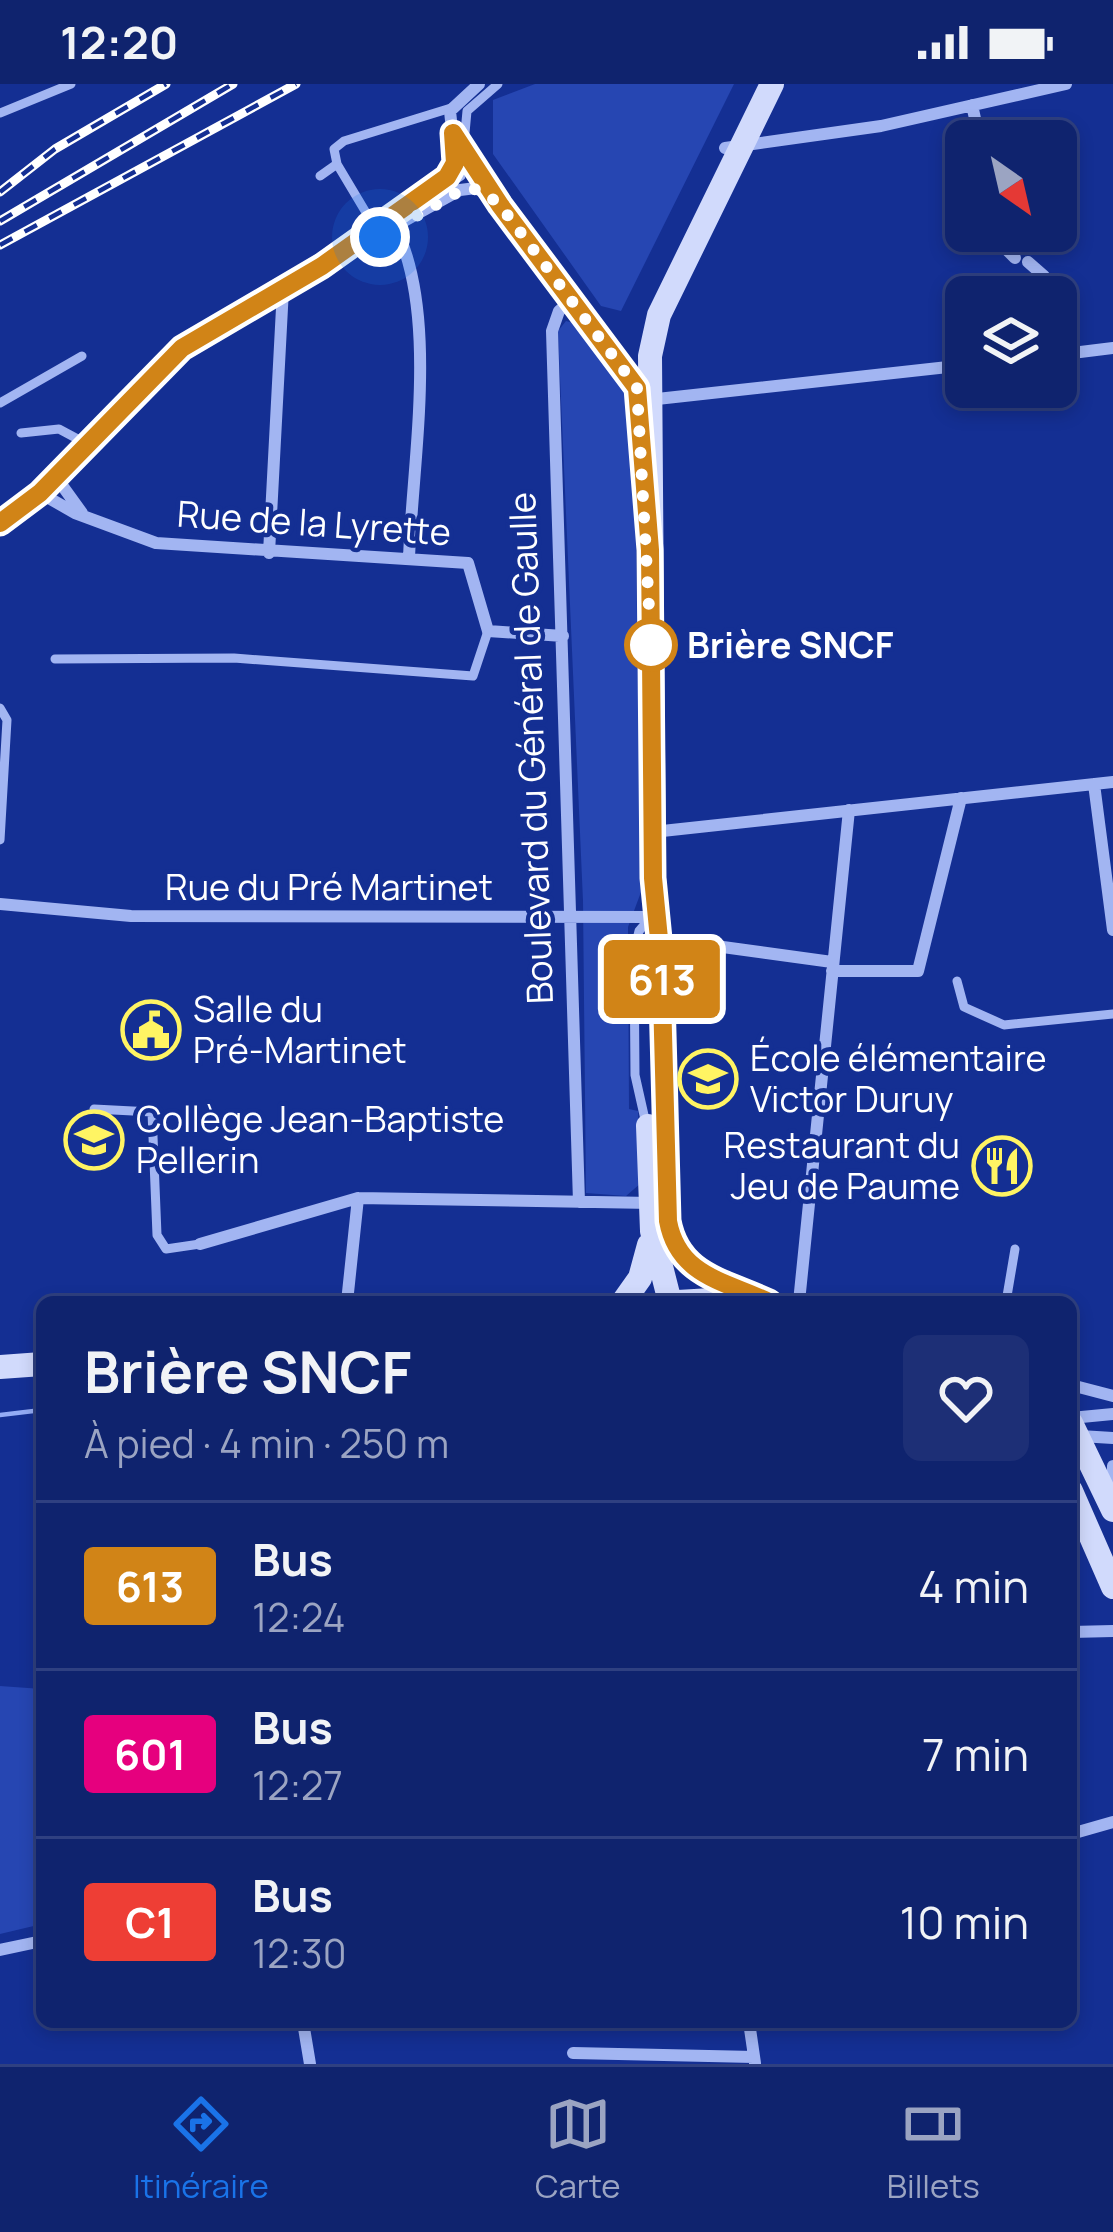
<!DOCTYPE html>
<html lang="fr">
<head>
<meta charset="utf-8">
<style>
  body { margin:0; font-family:Manrope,sans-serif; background:#1d2f76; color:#f1f3f6; height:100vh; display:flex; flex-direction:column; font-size:45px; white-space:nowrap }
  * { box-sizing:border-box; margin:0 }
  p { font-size:39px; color:#9ba4c2 }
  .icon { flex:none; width:66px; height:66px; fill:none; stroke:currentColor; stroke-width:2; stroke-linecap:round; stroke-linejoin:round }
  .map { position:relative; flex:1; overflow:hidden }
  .panel { position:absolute; left:36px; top:1212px; width:1041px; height:732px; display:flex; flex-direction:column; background:#0f236e; border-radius:18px; box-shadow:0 6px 18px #0003,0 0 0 3px #2f4081 }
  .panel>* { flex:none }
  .badge { padding:0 24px; border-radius:9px; font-size:42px; line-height:78px }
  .needle { width:78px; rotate:146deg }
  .buttons { position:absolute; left:945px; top:36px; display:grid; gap:24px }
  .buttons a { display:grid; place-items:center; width:132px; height:132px; border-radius:18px; background:#0f236e; box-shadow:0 6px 18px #0003,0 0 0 3px #2f4081; font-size:60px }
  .you { position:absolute; width:60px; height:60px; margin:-30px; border:9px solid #fff; border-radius:50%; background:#1a73e8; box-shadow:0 0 0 18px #1a73e833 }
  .map>.badge { position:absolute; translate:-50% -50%; box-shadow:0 0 0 6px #fff }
  .round { display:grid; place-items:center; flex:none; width:126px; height:126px; border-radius:18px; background:#1d2f76 }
  .head { display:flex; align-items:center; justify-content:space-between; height:204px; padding:0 48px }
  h1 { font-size:57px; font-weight:700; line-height:90px }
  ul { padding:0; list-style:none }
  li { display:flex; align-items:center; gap:36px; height:168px; padding:0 48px; border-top:3px solid #2f4081 }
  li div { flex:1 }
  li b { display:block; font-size:45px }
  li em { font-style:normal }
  li .badge { min-width:132px; font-weight:700; text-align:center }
  .status { display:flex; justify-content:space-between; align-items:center; height:84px; padding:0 60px; background:#0f236e; direction:ltr }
  .status svg { height:33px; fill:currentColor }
  .menu { display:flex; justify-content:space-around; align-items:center; height:168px; border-top:3px solid #2f4081; background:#0f236e; font-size:33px; color:#9ba4c2 }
  .menu a { display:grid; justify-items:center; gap:6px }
  .menu .current { color:#1a73e8 }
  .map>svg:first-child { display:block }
  .green { fill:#2646b2 }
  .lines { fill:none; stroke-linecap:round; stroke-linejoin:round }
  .stream { stroke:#94acf5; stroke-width:4.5 }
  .street-tunnel { stroke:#374ea3; stroke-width:12; stroke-dasharray:12 6; stroke-linecap:butt }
  .lane { stroke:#a2b5f2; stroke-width:9 }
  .street { stroke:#a2b5f2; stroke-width:12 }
  .secondary { stroke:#d1dafc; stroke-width:24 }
  .rail-casing { stroke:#fff; stroke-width:9 }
  .rail { stroke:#142f93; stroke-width:4.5; stroke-dasharray:14; stroke-linecap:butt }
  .line-casing { stroke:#fff; stroke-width:27 }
  .line { stroke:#d18417; stroke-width:18 }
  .walk { stroke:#fff; stroke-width:12; stroke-dasharray:0 21.6 }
  .stop-dot { fill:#fff; stroke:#d18417; stroke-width:6 }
  .labels { text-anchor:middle; stroke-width:9; stroke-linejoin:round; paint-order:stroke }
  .street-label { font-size:36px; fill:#fff; stroke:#142f93 }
  .stop-label { font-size:36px; font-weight:bold; fill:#fff; stroke:#142f93; text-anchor:start }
  .poi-label { font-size:36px; fill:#fff; stroke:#142f93; text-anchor:start }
</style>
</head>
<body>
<div class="status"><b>12:20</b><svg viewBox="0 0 49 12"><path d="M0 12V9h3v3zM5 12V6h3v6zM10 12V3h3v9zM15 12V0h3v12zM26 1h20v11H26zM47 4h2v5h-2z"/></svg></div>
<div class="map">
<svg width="1113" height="1980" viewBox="0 0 1113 1980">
  <rect width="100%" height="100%" fill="#142f93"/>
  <path class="green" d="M535 0H734L621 227 601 222 493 70V16Z
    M566 237 574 239C597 266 629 297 634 333L641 808 628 843 629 1025 638 1027 641 1099 626 1112 586 1109 583 817 558 247Z
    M0 1602 42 1605V1840L0 1850Z"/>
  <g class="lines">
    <path class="stream" d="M0 1331 42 1326"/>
    <path class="street-tunnel" d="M998 147 1001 160"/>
    <path class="lane" d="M0 29 71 0
      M337 80 377 147
      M320 92 337 80 334 65 344 57 451 24
      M406 128 461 92 467 27 498 0
      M0 319 82 272
      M21 349 59 345 87 360
      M55 575 234 574 473 592 488 547
      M0 624 7 636 0 756
      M957 897 964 923 1004 941 1113 930
      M94 1025 152 1028 157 1151 166 1165 200 1160
      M646 1040 635 991 634 867 639 847 651 833
      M1006 1218 1015 1165"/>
    <path class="street" d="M972 21 980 57
      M453 49 500 121 648 316 966 281
      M725 64 881 42 1066 0
      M389 131C442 220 412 375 409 475
      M1001 160 1015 174
      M350 167 460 106 476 104 490 112
      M1028 178 1044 192 1048 213
      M322 182 450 90 455 74 450 27 479 0
      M572 216 559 227 552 247 579 1118
      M1056 271 1113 264
      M56 393 82 429
      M40 409 75 429 156 459 468 479 488 547 563 552
      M269 469 283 205
      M1094 700 1113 846
      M653 748 1113 698
      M0 820 131 832 656 833
      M657 854 832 878
      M832 887H918L961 714
      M200 1160 358 1114 652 1119
      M347 1218 358 1114
      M799 1218 849 726
      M1071 1301 1113 1312
      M1071 1334 1113 1330
      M1080 1352 1113 1354
      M1112 1409 1113 1382
      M1071 1548 1113 1547
      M1071 1750 1113 1738
      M1071 1817V1828
      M0 1866 42 1857
      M303 1938 310 1980
      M749 1938 755 1979
      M573 1969 754 1973"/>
    <path class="secondary" d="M0 439 40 409 182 264 322 182
      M648 1042 652 1147 670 1218
      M623 1218 640 1194 649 1161
      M678 1218 745 1214
      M769 1218C714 1192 676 1194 666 1124L662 909 654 794 650 272 659 231 772 0
      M0 1283 42 1280
      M1071 1339 1113 1426
      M1071 1407 1113 1503"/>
    <g class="rail-casing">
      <path id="rail" d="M0 108 55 65 166 0
        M0 137 233 0
        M0 161 296 0"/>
    </g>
    <use href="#rail" class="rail"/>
  </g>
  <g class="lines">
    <g class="line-casing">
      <path id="line" d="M0 439 40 409 182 264 322 182 447 93 455 79 453 49 500 121 637 304 650 466 653 794 661 875 668 1137C678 1192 725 1197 769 1218"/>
    </g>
    <use href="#line" class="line"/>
    <path class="walk" d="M380 153 465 104 481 106 500 121 637 304 651 561"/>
  </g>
  <defs>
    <g id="civic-ring" transform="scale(3)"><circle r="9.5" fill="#142f93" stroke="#fff463" stroke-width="1.5"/><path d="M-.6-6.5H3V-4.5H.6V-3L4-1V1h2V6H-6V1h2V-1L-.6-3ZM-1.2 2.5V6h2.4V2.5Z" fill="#fff463"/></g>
    <g id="school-ring" transform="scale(3)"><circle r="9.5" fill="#142f93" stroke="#fff463" stroke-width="1.5"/><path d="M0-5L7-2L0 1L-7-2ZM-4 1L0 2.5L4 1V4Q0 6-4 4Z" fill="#fff463"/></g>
    <g id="restaurant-ring" transform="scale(3)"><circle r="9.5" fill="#142f93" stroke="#fff463" stroke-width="1.5"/><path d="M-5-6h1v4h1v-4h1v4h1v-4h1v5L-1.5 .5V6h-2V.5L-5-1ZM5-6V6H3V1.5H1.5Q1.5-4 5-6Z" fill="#fff463"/></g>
  </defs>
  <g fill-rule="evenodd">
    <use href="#civic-ring" x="151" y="946"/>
    <use href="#school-ring" x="708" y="995"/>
    <use href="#school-ring" x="94" y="1056"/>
    <use href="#restaurant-ring" x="1002" y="1082"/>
  </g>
  <circle class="stop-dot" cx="651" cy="561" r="24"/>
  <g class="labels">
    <g class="street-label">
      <text transform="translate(314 439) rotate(4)" y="13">Rue de la Lyrette</text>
      <text transform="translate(531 664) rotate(-92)" y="13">Boulevard du Général de Gaulle</text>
      <text x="329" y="816">Rue du Pré Martinet</text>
    </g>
    <g class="stop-label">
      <text x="687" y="574">Brière SNCF</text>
    </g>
    <g class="poi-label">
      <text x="193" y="938">Salle du<tspan x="193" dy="41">Pré-Martinet</tspan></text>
      <text x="750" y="987">École élémentaire<tspan x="750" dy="41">Victor Duruy</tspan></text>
      <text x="136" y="1048">Collège Jean-Baptiste<tspan x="136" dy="41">Pellerin</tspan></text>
      <text x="960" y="1074" text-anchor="end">Restaurant du<tspan x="960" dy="41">Jeu de Paume</tspan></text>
    </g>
  </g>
</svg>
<div class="buttons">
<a><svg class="needle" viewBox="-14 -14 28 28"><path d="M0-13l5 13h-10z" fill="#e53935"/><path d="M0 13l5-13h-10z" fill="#9ba4c2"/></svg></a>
<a><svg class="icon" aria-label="layers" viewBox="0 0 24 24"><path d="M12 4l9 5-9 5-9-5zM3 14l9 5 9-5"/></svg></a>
</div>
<div class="you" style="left:380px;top:153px"></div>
<b class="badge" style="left:662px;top:895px;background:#d18417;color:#fff">613</b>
<section class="panel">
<div class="head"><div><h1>Brière SNCF</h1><p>À pied · 4 min · 250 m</p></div><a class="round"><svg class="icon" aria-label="heart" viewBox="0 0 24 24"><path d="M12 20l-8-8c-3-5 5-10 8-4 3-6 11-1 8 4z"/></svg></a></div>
<ul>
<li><span class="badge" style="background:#d18417;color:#fff">613</span><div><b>Bus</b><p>12:24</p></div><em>4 min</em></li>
<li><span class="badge" style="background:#e6007e;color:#fff">601</span><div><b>Bus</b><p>12:27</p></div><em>7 min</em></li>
<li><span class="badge" style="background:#ee3e35;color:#fff">C1</span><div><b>Bus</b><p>12:30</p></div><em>10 min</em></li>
</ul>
</section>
</div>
<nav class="menu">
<a class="current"><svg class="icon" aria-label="directions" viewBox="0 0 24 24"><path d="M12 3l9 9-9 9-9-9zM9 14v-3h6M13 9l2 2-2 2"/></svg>Itinéraire</a>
<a><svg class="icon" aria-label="map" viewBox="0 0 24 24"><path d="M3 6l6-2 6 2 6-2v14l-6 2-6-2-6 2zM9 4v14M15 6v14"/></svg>Carte</a>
<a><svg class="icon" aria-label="tickets" viewBox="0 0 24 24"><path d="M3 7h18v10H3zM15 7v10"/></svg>Billets</a>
</nav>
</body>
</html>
